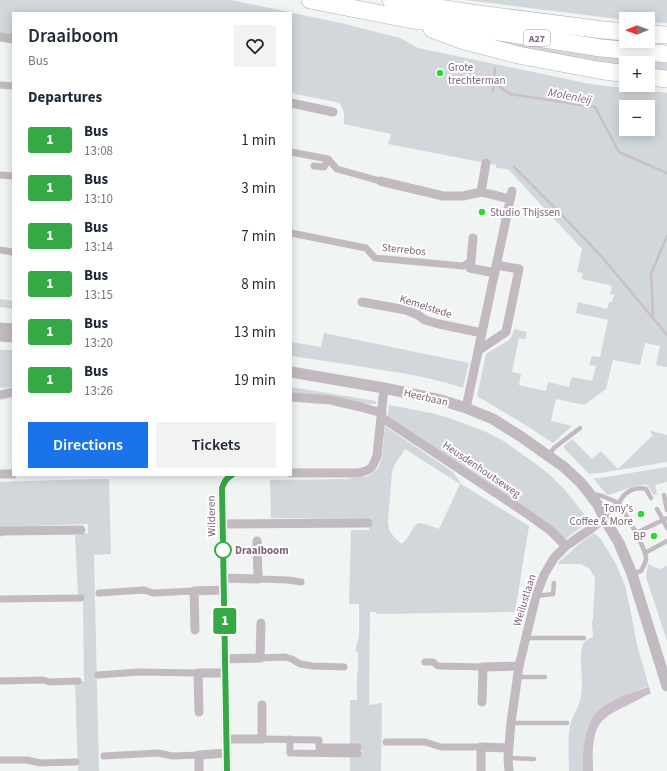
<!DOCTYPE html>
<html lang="en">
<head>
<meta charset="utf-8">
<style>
  body { margin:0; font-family:"Source Sans 3",sans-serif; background:#f2f2f3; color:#1f2937; height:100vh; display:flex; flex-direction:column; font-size:15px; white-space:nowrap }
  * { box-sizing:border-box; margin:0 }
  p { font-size:13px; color:#747a83 }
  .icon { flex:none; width:22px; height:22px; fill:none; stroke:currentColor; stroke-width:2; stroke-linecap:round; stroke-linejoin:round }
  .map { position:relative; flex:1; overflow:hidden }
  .drawer { position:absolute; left:12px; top:12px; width:280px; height:464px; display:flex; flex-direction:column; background:#fff; border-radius:0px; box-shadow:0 2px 10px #0003 }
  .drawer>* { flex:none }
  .badge { padding:0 8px; border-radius:3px; font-size:14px; line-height:26px }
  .needle { width:26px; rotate:269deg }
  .buttons { position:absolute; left:619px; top:12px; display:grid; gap:8px }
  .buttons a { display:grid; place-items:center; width:36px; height:36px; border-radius:0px; background:#fff; box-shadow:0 2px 10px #0003; font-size:20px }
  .map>.badge { position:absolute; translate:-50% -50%; box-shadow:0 0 0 2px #fff }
  h2 { padding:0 16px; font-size:15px; line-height:36px }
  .round { display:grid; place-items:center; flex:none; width:42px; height:42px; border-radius:0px; background:#f2f2f3 }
  .overview { display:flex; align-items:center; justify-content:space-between; height:68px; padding:0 16px }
  h1 { font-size:19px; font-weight:600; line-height:30px }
  .cta { display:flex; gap:8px; margin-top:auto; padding:8px 16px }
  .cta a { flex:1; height:46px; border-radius:0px; background:#1a73e8; color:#fff; font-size:16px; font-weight:600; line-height:46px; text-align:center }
  .cta a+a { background:#f2f2f3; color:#1f2937 }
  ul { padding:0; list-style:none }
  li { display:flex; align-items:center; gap:12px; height:48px; padding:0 16px }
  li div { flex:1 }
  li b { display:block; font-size:15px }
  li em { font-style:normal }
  li .badge { min-width:44px; font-weight:700; text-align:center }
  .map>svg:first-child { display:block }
  .green { fill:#d1d7db; fill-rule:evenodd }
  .water { fill:#cbbecb }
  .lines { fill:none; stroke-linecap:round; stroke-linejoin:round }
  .stream { stroke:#cbbecb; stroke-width:2.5 }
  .motorway-casing { stroke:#b5aeb3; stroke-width:18 }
  .service { stroke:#c2bac0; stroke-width:4.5 }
  .pedestrian { stroke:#c2bac0; stroke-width:7 }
  .minor { stroke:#c2bac0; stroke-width:9 }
  .tertiary { stroke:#c2bac0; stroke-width:11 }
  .motorway { stroke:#fff; stroke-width:17 }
  .line-casing { stroke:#fff; stroke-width:9 }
  .line { stroke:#34a945; stroke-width:6 }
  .poi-dot { fill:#28db2f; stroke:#fff; stroke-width:1.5 }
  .stop-dot { fill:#fff; stroke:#34a945; stroke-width:2 }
  .labels { text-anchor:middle; stroke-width:4; stroke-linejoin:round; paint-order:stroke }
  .shield { fill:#fff; stroke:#a692a1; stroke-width:1 }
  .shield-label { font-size:10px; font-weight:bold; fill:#806479 }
  .poi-label { font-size:11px; fill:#806479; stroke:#fff; text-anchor:start }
  .street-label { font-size:11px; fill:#806479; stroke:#fff }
  .stop-label { font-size:11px; font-weight:bold; fill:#806479; stroke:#fff; text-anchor:start }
  .water-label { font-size:12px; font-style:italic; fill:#8b6989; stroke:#fff }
</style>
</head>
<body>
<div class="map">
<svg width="667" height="771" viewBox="0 0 667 771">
  <rect width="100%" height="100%" fill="#f0f4f3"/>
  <path class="green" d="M0 0H231L341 23 400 38 418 48 590 84 667 93V367L656 365 660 346 645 343 640 365 613 360 606 389 584 405 556 399 551 421 572 426 553 443 527 426 477 396 486 354 509 340 512 336 514 329 527 332 525 339 519 338 512 372 521 374 519 385 546 391 548 382 569 387 572 377 592 381 596 366 589 365 592 356 600 357 608 320 576 313 578 302 607 309 609 302H612L614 295 610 294 612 286 582 279 583 273 577 272 582 249 508 169 496 168V165L388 144 391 134 344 124V113L340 103 291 93V13H13V35L0 34ZM626 107H648V129H626Z
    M465 0H667V23L648 22V19L626 20 610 18Z
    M441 29 667 59V76L648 74V63H626V72Z
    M0 299 13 301V309L0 307Z
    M324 333 469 363 463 388C437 379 409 374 382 370 352 365 321 360 291 356L292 342 321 347Z
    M0 350H13V387L0 388Z
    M291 387 376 401V404H370L340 399 291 394Z
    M389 405 431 413 449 418 484 431 502 440 536 464 551 476 564 489 585 515 584 517V525L564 540 388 416Z
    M385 426 453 472 461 484 529 526 515 612 378 614 375 612H370L369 705 382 703 381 771H350V700H357V673H358V652L355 651 359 637V604H349L351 530H369V519L271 518 270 480 347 479 368 476 374 472 379 467 382 456ZM405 449 460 484 439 529 425 524 419 523 414 526 409 536 402 544 394 537 389 530 388 521 392 472 395 464Z
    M651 431 667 435V462L600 473 589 474 563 447 572 439 592 459 601 451 618 469 653 435 650 432Z
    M667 467V482L655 485 657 494 654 495 647 485C633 484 621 492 607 495L593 478H600Z
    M109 479 111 554 94 555 99 771H78L75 682 84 681 83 596 78 595 75 535 88 533V524L0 527V482L58 480Z
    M594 533 600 538 616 564 625 585 631 613 637 645 649 687 642 688 600 709 592 718 588 726 585 738 584 748 583 771H569C569 757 567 734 571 722 574 713 580 705 581 696 584 681 578 657 583 644 585 640 589 638 593 637L592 622 593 618 595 578 589 568 580 564H557L578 545Z
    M648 564 659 569 667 566V641L646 577Z"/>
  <path class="water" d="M649 687 651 693C643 697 634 702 626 706 609 714 597 720 594 740 592 750 593 761 593 771H583C583 750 583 725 599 710 606 704 615 700 623 696 632 693 640 689 649 687Z"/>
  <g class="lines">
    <path class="stream" d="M493 82 510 94 595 107 619 152 667 173
      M493 91 495 68
      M514 167 562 215 602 257 667 335
      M653 316 651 274 667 236"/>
    <g class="motorway-casing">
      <path id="motorway" d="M310 0 407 19 481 29 601 48 667 54
        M391 0 464 12 603 30 626 32
        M432 29 461 40 518 55 598 70 626 74
        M648 34 667 35
        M648 77 667 79"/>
    </g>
    <path class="service" d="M548 456 554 448 580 428
      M593 494 602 496 619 503C624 492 634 486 646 489L651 498
      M664 495 667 510
      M657 509 663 520 667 518
      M604 517 611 508 619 503C625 514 647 548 646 560 645 563 643 568 641 571L632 574
      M636 533 663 520 667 528
      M645 553 667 541
      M536 596 553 594 554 583
      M525 638H584
      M518 677H545
      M511 723H567
      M508 758 534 759"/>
    <path class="pedestrian" d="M0 85 13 86
      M291 152 328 159 337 169 380 181
      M314 166 324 167 328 159
      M0 175 13 176
      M291 233 366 248 375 258 463 266 471 261
      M0 250 13 252
      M258 579 288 580 301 582
      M99 593 144 590 153 593 194 591
      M0 599 81 598
      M260 658 285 657 292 659 300 664 313 666 344 667
      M425 662H433L438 666 483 667
      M98 675 138 672 198 673
      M0 681 43 680 50 682 78 681
      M262 739 319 740V747H358
      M290 739V753L358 754
      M386 742H425L441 747H481
      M104 756 158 753 172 756 199 755
      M0 760H27L40 763 76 762"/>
    <path class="minor" d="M0 37 13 39
      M291 103 333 112
      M380 181 443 196H463L481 192 510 199
      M481 192 486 163
      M473 238 471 261 470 268 495 273
      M362 302 406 310 418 315 425 320 439 324 482 333
      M479 350 506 332 519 269 496 265
      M0 395 13 392
      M291 397 330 400 361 407 382 413
      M466 408 512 191
      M381 417 529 515 551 531 566 546
      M291 473H358C371 470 372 469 377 456L384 388
      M0 474H13
      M223 524 368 523
      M0 532 2 531 81 530
      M224 578 258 579 257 541
      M195 630 194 591 224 590
      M225 659 260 658 261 623
      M482 702 483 667 519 666
      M199 712 198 673H225
      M226 739H262V705
      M199 771V755L227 753
      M227 771 222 488C224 482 226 478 232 475
      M481 771V747L509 748
      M509 771 508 758 511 723 519 666 536 596 544 575 554 558 566 546 592 528 604 518"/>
    <path class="tertiary" d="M0 328 13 329
      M0 336 13 337
      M291 372 384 388 441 400 466 408 493 419 520 436 564 467 581 483 589 493 598 505 604 518 619 543 632 574 667 686"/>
    <use href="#motorway" class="motorway"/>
  </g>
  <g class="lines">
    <g class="line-casing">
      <path id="line" d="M227 771 222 488C224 482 226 478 232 475"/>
    </g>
    <use href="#line" class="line"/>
  </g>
  <g class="poi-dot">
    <circle cx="440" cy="73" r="4"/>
    <circle cx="482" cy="212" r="4"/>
    <circle cx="641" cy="514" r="4"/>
    <circle cx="654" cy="536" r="4"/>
  </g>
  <circle class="stop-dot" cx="223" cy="550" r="8"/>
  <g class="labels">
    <rect class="shield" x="524" y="30" width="26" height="16" rx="3"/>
    <g class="shield-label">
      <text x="537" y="42">A27</text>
    </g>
    <g class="poi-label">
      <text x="448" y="71">Grote<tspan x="448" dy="13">trechterman</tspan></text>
      <text x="490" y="216">Studio Thijssen</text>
      <text x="633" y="512" text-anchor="end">Tony's<tspan x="633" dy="13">Coffee &amp; More</tspan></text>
      <text x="646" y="540" text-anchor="end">BP</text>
    </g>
    <g class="street-label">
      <text transform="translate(404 249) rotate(6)" y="4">Sterrebos</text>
      <text transform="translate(426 306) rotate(18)" y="4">Kemelstede</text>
      <text transform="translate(426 397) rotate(13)" y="4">Heerbaan</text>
      <text transform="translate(482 469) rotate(34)" y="4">Heusdenhoutseweg</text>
      <text transform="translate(211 516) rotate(-91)" y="4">Wilderen</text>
      <text transform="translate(524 600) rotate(-73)" y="4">Weilustlaan</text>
    </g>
    <g class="stop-label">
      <text x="235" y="554">Draaiboom</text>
    </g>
    <g class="water-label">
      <text transform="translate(570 96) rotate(11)" y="4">Molenleij</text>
    </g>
  </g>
</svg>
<div class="buttons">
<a><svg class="needle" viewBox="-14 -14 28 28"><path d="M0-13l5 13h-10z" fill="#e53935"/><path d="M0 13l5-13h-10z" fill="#747a83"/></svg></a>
<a>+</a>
<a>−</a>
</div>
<b class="badge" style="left:225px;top:621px;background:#34a945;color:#fff">1</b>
<section class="drawer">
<div class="overview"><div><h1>Draaiboom</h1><p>Bus</p></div><a class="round"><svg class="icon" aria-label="heart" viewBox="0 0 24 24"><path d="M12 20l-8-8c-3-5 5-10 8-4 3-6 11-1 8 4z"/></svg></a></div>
<h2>Departures</h2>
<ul>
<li><span class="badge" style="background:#34a945;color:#fff">1</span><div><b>Bus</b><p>13:08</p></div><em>1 min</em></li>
<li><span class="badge" style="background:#34a945;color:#fff">1</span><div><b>Bus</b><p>13:10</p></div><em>3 min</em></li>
<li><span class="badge" style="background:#34a945;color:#fff">1</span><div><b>Bus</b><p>13:14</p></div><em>7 min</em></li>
<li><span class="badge" style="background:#34a945;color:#fff">1</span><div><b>Bus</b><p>13:15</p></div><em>8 min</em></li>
<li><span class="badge" style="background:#34a945;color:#fff">1</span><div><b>Bus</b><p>13:20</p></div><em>13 min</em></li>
<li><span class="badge" style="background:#34a945;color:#fff">1</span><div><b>Bus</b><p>13:26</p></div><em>19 min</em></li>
</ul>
<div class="cta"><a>Directions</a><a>Tickets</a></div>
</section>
</div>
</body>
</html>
